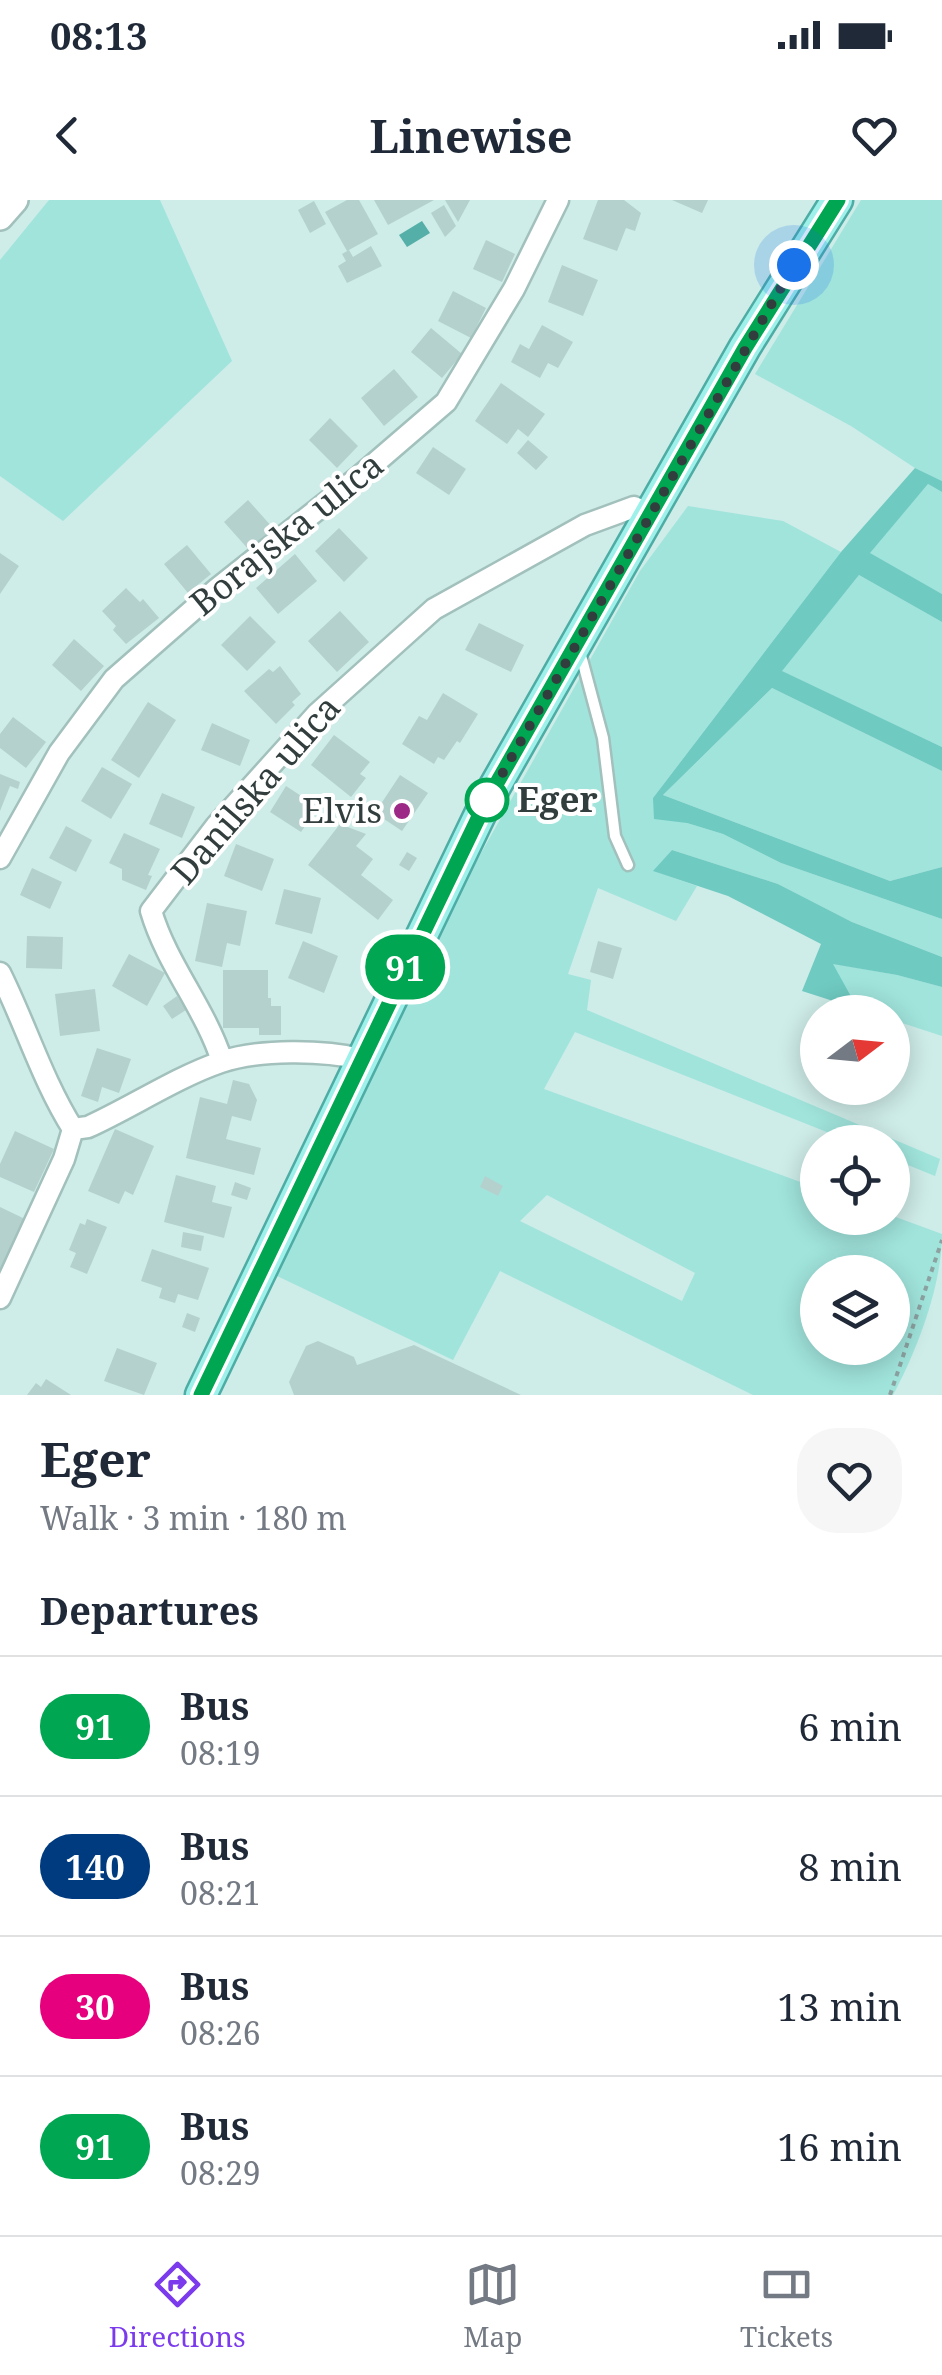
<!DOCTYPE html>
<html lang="en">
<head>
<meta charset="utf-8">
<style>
  body { margin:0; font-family:"Noto Serif",serif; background:#f6f6f7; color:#1f2937; height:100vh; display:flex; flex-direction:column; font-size:38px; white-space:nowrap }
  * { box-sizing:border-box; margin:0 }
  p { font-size:32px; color:#747a83 }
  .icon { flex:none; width:55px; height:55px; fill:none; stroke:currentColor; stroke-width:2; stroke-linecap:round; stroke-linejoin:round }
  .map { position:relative; height:1195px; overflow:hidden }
  .side { display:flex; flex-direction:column; background:#fff; flex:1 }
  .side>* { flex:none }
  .badge { padding:0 20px; border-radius:32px; font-size:35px; line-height:65px }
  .needle { width:65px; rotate:74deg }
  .buttons { position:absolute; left:800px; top:795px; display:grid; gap:20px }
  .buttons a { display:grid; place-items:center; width:110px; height:110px; border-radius:50%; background:#fff; box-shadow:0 5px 25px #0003; font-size:50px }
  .you { position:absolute; width:50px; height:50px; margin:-25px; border:8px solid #fff; border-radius:50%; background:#1a73e8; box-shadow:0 0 0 15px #1a73e833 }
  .map>.badge { position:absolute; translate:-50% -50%; box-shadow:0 0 0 5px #fff }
  h2 { padding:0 40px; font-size:38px; line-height:90px }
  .round { display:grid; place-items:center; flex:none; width:105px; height:105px; border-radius:40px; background:#f6f6f7 }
  .overview { display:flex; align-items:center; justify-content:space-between; height:170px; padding:0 40px }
  h1 { font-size:48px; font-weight:700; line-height:75px }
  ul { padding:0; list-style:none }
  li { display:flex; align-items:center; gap:30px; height:140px; padding:0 40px; border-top:2px solid #e0e1e3 }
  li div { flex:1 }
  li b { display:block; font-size:38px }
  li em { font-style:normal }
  li .badge { min-width:110px; font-weight:700; text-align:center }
  .status { display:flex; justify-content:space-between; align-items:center; height:70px; padding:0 50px; background:#fff; direction:ltr }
  .status svg { height:28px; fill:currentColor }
  header { display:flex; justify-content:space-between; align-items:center; height:130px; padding:0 40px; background:#fff; font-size:45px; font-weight:700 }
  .menu { display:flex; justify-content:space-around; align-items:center; height:140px; border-top:2px solid #e0e1e3; background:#fff; font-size:28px; color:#747a83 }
  .menu a { display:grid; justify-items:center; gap:5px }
  .menu .current { color:#7c3aed }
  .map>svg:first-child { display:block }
  .green { fill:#a0e4dc; fill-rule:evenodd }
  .forest { fill:#6fcac1 }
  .water { fill:#53afa7 }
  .building { fill:#b4d1ce }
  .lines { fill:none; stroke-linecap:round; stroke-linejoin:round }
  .service-casing { stroke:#a2c0bc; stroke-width:15 }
  .minor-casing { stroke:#a2c0bc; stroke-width:25 }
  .tertiary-casing { stroke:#a2c0bc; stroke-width:30 }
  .primary-casing { stroke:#4daca4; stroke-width:35 }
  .path { stroke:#8ca2a0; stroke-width:4; stroke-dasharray:5 5; stroke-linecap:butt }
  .service { stroke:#fff; stroke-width:10 }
  .minor { stroke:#fff; stroke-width:20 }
  .tertiary { stroke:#fff; stroke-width:25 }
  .primary { stroke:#9df1ea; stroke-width:30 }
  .line-casing { stroke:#fff; stroke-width:22 }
  .line { stroke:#00a651; stroke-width:15 }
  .walk { stroke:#323e3d; stroke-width:10; stroke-dasharray:0 18 }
  .stop-dot { fill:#fff; stroke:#00a651; stroke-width:5 }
  .poi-dot { fill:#9c2985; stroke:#fff; stroke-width:4 }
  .labels { text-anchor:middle; stroke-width:8; stroke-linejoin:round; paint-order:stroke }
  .street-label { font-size:35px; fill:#323e3d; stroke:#fff }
  .stop-label { font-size:35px; font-weight:bold; fill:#323e3d; stroke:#fff; text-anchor:start }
  .poi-label { font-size:35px; fill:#323e3d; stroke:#fff; text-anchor:end }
</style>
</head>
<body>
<div class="status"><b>08:13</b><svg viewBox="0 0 49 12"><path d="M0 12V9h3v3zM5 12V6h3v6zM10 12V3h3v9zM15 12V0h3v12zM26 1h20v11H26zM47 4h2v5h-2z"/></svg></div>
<header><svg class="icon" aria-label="back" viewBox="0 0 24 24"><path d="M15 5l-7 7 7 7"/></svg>Linewise<svg class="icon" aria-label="heart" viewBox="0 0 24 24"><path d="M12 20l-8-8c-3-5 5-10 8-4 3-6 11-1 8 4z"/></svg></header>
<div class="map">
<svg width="942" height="1195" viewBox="0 0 942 1195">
  <rect width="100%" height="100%" fill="#ceece8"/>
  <path class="green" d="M49 0H160L232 161 63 321 0 276V60Z
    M861 0H942V281L915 268 851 226 755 174Z
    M928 284 942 292V394L869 353Z
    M688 306 783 321 841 352 653 598 687 623 723 634 781 663 942 719V757L852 722 778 684 672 650 654 671 697 686 676 721 598 688 568 774 591 780 587 810 940 959 935 976 893 959 892 942H852L575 832 544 889 817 988 818 1018 893 1016 942 1034C942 1085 917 1151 893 1195H753L500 1071 453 1160 275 1075 471 671 640 371ZM547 995 695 1073 682 1101 520 1021ZM818 1072H892V1148H818Z
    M859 375 942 422V547L781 471Z
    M772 488 942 571V667L890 681 663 595Z
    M831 763 897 775 942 787V836L893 820 892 812 858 809Z"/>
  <path class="forest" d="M915 268 942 281V292L928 284 870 353 942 394V422L859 375 782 471 942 547V571L772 488 663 595 890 681 942 667V719L781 663 723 634 687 623 654 619 653 598 841 352Z
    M672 650 778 684 852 722 942 757V787L897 775 833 764 858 809 802 791 821 744 728 696 653 671Z"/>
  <path class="water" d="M422 21 430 33 407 47 399 35Z"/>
  <path class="building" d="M347 0H359L378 34 347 51 325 12Z
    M374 0H434L388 25Z
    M445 0H470L458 22Z
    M598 0H624L641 13 635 31 626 28 617 51 583 39Z
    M672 0H708L702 13Z
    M314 1 326 24 310 33 298 10Z
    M444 5 456 26 445 37 431 13Z
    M486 40 515 54 502 82 473 69Z
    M371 46 382 66 347 83 338 66 346 61 342 54 349 50 353 57Z
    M562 65 598 80 583 116 548 102Z
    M453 91 486 108 471 138 438 121Z
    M542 125 573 142 558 168 548 163 540 178 511 162 520 144 529 149Z
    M431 128 462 154 442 178 411 152Z
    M394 169 418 197 384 226 361 198Z
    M501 183 545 214 528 237 518 229 507 244 475 221Z
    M330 218 358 246 337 268 309 240Z
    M528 240 548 257 536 270 517 253Z
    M433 247 466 269 449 295 416 273Z
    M248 300 273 328 249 350 224 322Z
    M339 328 368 358 344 382 315 351Z
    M187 345 211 374 188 393 164 364Z
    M0 353 19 366 0 394Z
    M295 354 317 381 278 414 256 388Z
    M126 388 140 402 143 399 159 418 126 444 113 430 116 426 102 411Z
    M340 411 369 442 337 472 308 441Z
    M250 416 276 442 247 471 221 445Z
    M479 423 524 445 511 472 465 450Z
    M74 439 104 466 81 491 52 465Z
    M280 466 301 494 292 502 295 505 276 524 244 491 269 469 273 472Z
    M443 493 478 514 460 543 457 541 444 560 438 557 434 564 402 544 419 516 427 520Z
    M148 502 176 520 139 578 111 560Z
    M13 517 46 542 26 568 0 548V534Z
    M212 523 250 540 240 566 201 550Z
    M334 535 370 562 360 574 366 578 351 597 311 565Z
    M102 567 132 584 111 619 81 601Z
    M0 574 20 582 18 589 10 586 0 611Z
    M400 575 428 593 402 631 375 613Z
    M286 586 318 607 301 632 270 612Z
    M162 593 195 607 182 638 149 624Z
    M340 624 366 634 356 646 373 659 361 675 393 700 378 720 308 665Z
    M66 626 92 640 76 672 49 658Z
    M124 633 160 649 148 675 152 676 146 690 122 680V669L109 663Z
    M236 644 274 659 262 691 224 676Z
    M407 652 417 658 409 671 399 665Z
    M32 668 62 682 50 709 20 695Z
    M284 689 321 698 312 734 275 724Z
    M207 703 247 711 240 746 227 743 222 767 195 761Z
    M27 736 63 737 62 769 26 768Z
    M303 741 338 756 324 793 288 778Z
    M598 741 622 748 613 779 590 772Z
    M129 754 165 773 147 806 112 786Z
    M223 770H268V798H271V806H281V835H259V828H223Z
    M95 789 100 831 60 836 55 794Z
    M177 796 186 810 172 819 163 806Z
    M97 848 131 859 119 893 102 887 98 902 81 896Z
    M233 880 249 884 257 900 251 921 232 916 226 939 261 948 254 975 186 958 200 897 227 904Z
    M115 929 154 946 133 995 125 991 119 1004 88 991Z
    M15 931 54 949 34 992 0 977V964Z
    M176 975 216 986 212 1002 232 1007 224 1038 164 1022Z
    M485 976 503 986 498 996 480 987Z
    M235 982 251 988 247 1000 231 995Z
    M0 1007 25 1019 0 1072Z
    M87 1019 107 1027 87 1074 70 1067 76 1053 69 1050 80 1023 85 1025Z
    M183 1032 204 1036 201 1051 181 1047Z
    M152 1049 209 1068 198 1100 178 1094 175 1103 159 1098 162 1088 141 1081Z
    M187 1113 200 1118 195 1132 182 1127Z
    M318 1141 354 1157 357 1165 414 1145 521 1195H294L289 1182 306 1146Z
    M117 1148 157 1163 144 1195 104 1181Z
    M46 1179 71 1195H27L36 1183 41 1187Z"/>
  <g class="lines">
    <g class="service-casing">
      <path id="service" d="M580 452 603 538 615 636 628 665"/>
    </g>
    <g class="minor-casing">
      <path id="minor" d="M0 658 59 553 114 479 218 388 360 276 446 202 514 89 558 0
        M0 773C25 823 43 882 73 929
        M222 861C205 808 167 765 151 711L216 626 317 514 434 409 585 325 634 307 649 313
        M73 929 88 927C132 907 177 877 221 862 259 849 323 850 361 859
        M0 1098 64 959 73 929"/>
    </g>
    <g class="tertiary-casing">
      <path id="tertiary" d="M0 17 15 0"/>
    </g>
    <g class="primary-casing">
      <path id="primary" d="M201 1195 486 602 745 147 837 0"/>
    </g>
    <path class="path" d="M890 1195 942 1040"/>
    <use href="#service" class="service"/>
    <use href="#minor" class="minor"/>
    <use href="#tertiary" class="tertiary"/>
    <use href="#primary" class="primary"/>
  </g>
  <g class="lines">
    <g class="line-casing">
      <path id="line" d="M201 1195 486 602 745 148 838 0"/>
    </g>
    <use href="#line" class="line"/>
    <path class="walk" d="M487 600 486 602 794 65"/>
  </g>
  <circle class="stop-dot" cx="487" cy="600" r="20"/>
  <circle class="poi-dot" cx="402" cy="611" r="10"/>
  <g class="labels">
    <g class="street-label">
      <text transform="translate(287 334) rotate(-39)" y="12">Borajska ulica</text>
      <text transform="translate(256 590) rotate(-49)" y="12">Danilska ulica</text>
    </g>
    <g class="stop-label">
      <text x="517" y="612">Eger</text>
    </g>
    <g class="poi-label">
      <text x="382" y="623">Elvis</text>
    </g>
  </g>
</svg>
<div class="buttons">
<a><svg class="needle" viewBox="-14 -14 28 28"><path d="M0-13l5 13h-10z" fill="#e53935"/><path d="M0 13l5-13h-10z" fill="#747a83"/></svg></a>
<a><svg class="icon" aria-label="locate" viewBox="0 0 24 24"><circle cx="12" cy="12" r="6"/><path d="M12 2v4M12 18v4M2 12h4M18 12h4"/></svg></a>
<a><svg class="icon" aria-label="layers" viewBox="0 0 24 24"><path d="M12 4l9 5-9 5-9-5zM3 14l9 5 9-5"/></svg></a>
</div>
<div class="you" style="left:794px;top:65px"></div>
<b class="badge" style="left:405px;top:767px;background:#00a651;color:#fff">91</b>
</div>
<section class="side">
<div class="overview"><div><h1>Eger</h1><p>Walk · 3 min · 180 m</p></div><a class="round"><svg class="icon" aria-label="heart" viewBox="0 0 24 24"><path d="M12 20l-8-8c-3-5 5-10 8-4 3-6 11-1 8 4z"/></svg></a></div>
<h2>Departures</h2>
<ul>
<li><span class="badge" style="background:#00a651;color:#fff">91</span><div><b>Bus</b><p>08:19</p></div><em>6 min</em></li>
<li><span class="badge" style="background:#003b80;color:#fff">140</span><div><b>Bus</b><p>08:21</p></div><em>8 min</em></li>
<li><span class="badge" style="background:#e6007e;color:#fff">30</span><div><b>Bus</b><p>08:26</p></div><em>13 min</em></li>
<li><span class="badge" style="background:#00a651;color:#fff">91</span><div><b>Bus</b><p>08:29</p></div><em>16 min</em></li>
</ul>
</section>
<nav class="menu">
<a class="current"><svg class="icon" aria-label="directions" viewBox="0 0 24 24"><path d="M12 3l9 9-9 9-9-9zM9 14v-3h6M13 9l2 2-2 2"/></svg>Directions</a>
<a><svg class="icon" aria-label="map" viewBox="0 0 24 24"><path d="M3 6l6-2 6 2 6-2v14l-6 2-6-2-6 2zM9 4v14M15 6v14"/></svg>Map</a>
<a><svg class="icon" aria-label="tickets" viewBox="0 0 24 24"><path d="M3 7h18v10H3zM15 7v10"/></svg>Tickets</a>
</nav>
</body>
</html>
